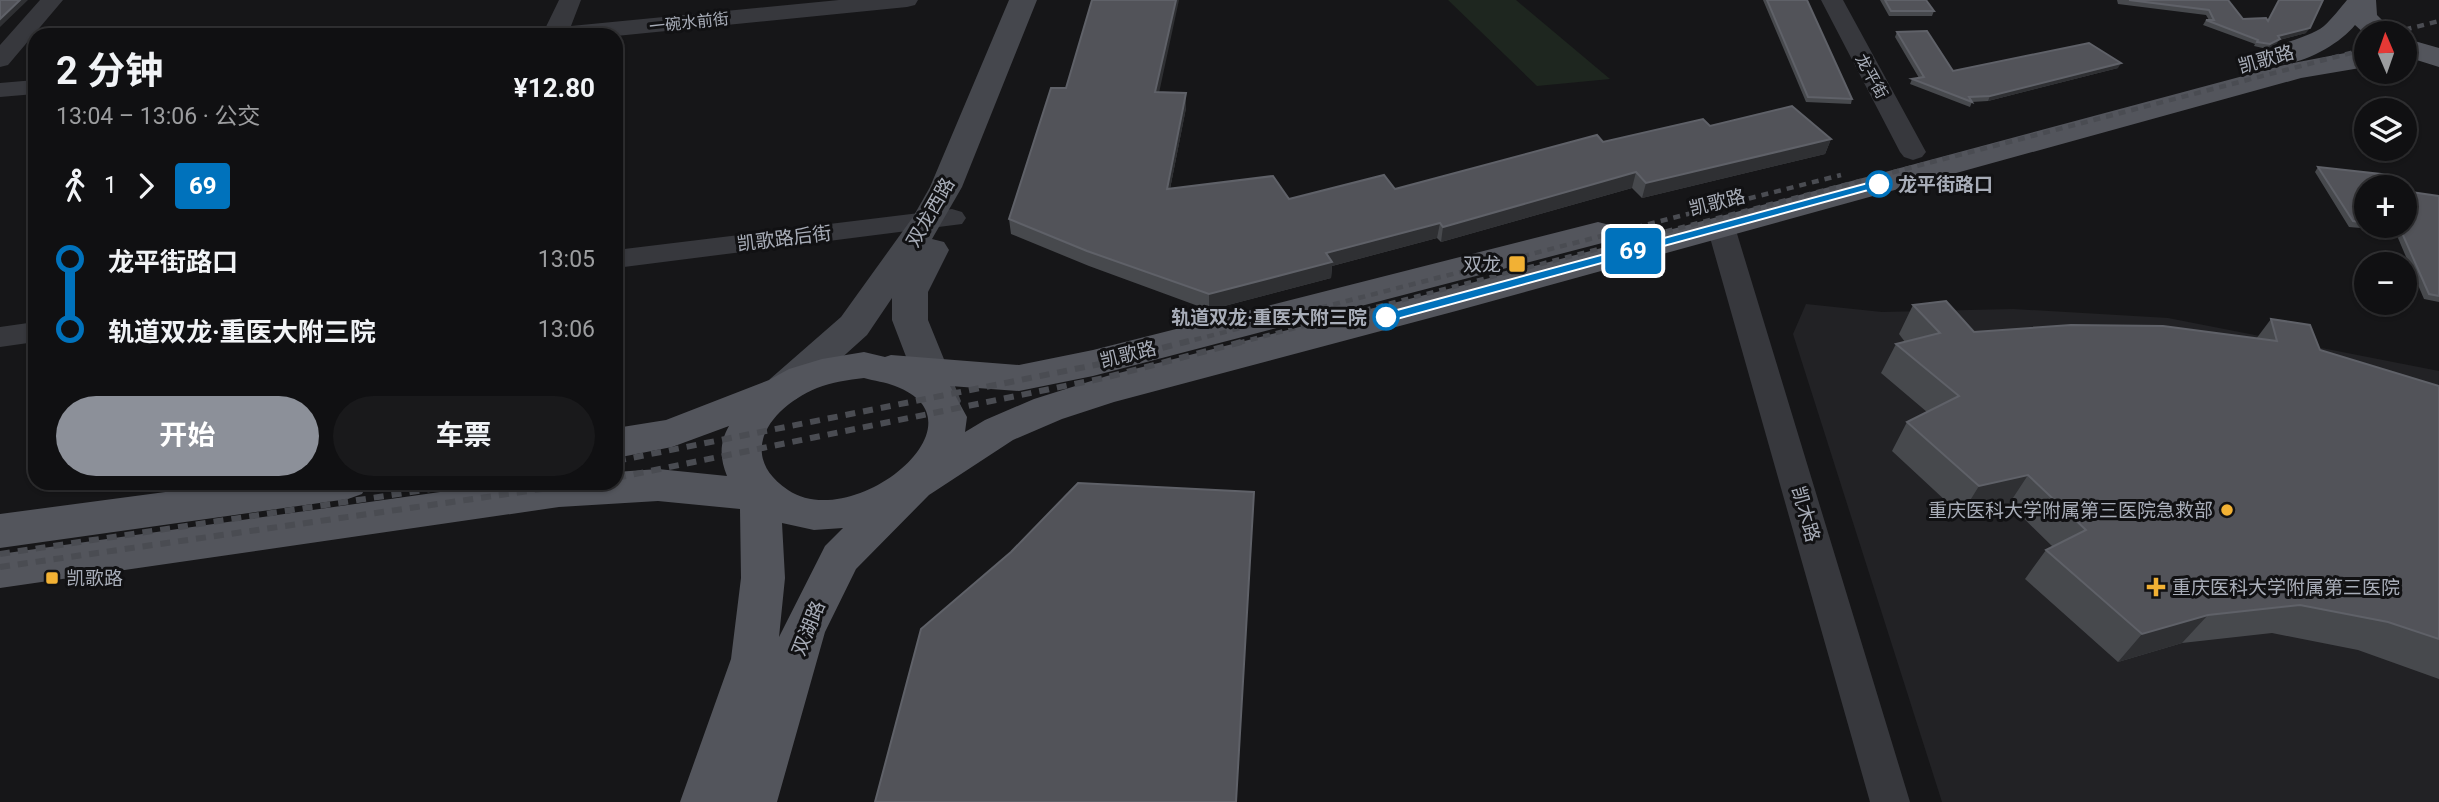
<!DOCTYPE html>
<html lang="zh">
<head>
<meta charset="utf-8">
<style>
  body { margin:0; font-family:Roboto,"Noto Sans SC",sans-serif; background:#19191b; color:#f1f3f6; height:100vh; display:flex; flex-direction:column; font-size:26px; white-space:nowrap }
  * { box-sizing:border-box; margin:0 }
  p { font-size:23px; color:#9c9d9f }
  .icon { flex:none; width:38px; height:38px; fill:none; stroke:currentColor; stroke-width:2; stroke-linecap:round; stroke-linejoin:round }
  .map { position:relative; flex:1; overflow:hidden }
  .panel { position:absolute; left:28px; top:28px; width:595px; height:462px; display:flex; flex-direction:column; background:#101012; border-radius:21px; box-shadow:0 2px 5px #0004,0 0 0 2px #303032 }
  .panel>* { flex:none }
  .badge { padding:0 14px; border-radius:5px; font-size:24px; line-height:46px }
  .needle { width:46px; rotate:358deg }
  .tools { position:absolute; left:2354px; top:21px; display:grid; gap:14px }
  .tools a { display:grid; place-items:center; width:63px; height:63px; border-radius:50%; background:#101012; box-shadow:0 2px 5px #0004,0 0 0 2px #303032; font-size:35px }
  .map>.badge { position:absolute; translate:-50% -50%; box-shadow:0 0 0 4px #fff }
  .legs { display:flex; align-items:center; gap:10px; height:77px; padding:0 28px; font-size:23px }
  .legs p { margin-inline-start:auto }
  .headline { display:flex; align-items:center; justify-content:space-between; height:119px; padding:0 28px }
  h1 { font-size:38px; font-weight:700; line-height:52px }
  .action { display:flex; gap:14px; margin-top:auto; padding:14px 28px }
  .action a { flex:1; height:80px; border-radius:42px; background:#8c9099; color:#fff; font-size:28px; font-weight:700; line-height:80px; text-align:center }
  .action a+a { background:#19191b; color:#f1f3f6 }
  ul { padding:0 28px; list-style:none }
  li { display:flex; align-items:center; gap:24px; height:70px; font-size:26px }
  li i { display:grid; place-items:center; width:10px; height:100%; margin:0 9px; background:currentColor }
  li i::after { content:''; width:18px; height:18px; margin:-9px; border:5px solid; border-radius:50%; background:#101012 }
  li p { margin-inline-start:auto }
  li:first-child i { background:linear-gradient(#0000 50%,currentColor 0) }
  li:last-child i { background:linear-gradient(currentColor 50%,#0000 0) }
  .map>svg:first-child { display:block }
  .built { fill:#222225 }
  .green { fill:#1e261f }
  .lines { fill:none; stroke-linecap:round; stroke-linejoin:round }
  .minor { fill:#37383d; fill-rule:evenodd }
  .secondary { fill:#45474d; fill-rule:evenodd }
  .primary { fill:#53555c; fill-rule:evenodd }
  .rail-far1 { stroke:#4a4c52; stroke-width:4.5; stroke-dasharray:7 6; stroke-linecap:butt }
  .rail { stroke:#4a4c52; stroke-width:6; stroke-dasharray:10 8; stroke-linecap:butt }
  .wall { fill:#47494d }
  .shaded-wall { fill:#2f3033 }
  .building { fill:#525359; stroke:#5f6168; stroke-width:2 }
  .line-1 { fill:#0072bc; stroke:#fff; stroke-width:2 }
  .stop-1-dot { fill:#fff; stroke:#0072bc; stroke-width:3.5 }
  .poi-dot { fill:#f2b134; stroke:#111113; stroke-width:2.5 }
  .labels { text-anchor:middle; stroke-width:6; stroke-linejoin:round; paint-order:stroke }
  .far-street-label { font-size:16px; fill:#a8adb8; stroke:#111113 }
  .street-label { font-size:19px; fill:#a8adb8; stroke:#111113 }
  .stop-label { font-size:19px; font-weight:bold; fill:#a8adb8; stroke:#111113; text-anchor:start }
  .poi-label { font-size:19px; fill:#a8adb8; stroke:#111113; text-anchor:end }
</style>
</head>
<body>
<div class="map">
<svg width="2439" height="802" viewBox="0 0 2439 802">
  <rect width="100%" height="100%" fill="#161618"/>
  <path class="built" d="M1806 304 1882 312 2013 309 2168 318 2439 371V802H1942L1793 334Z"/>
  <path class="green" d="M1448 0H1516L1610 79 1537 86Z"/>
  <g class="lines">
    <path class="minor" d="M40 0H63L8 65 0 67V45Z
      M559 0H581L571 26 839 0H918L915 5 907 7 616 36 542 35Z
      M1821 0H1843L1926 152 1922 157 1913 160 1904 157 1900 152Z
      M35 80V94L0 97V83Z
      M952 209 962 212 966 218 962 224 616 268V250Z
      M1721 218 1731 221 1735 227 1910 802H1870L1707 227 1711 221Z
      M35 322V342L0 347V327Z"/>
    <path class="secondary" d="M1009 0H1037L962 187 932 239 944 242 949 250 928 292V320L961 401 956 411 942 415 928 411 923 401 892 320V298L867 335 796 399 783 403 770 399 764 389 770 379 841 317 913 217 930 187Z"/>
    <path class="primary" d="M2347 0H2376L2377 15 2395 33 2366 35 2355 25C2338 46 2295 70 2267 63L2262 57C2272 43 2308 39 2324 26 2332 19 2340 8 2347 0Z
      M2404 38 2439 48V67L2404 56Z
      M2366 49V67L2301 78 1456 311 1114 402 1062 419 1013 440 929 495 856 569 825 632 777 802H680L731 659 741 578 740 509 658 501 559 507 0 588V554L504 483H616V472L658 469 727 476C720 459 719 443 729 426L672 447 616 458V428L666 420 769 380 789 369 822 359 864 352 885 357 891 355 1019 365 1093 350 1598 222 1610 225 1615 233 1610 241 1093 376 1019 391 950 386 967 417 965 432 985 420 1034 399 1107 376 1456 287 2288 64ZM864 378C874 381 886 382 895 386 992 422 853 534 788 490 735 454 771 407 817 388 832 382 848 380 864 378ZM782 523 814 530 843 528 825 546 779 637 785 578Z
      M233 483H368L362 494 348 499 0 548V514Z"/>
    <path class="rail-far1" d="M2392 33 2439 21
      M1182 343 1841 175
      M1238 343 2366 49"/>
    <path class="rail" d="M616 461 1100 364 1189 341
      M616 478 1104 378 1245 341
      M0 554 471 483
      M0 567 584 483"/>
  </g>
  <path class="wall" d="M1763 0H1807L1852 99 1851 104 1806 102Z
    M1880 0H1926L1934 11 1932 16H1889Z
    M2117 0H2228L2243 19 2268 20 2306 33 2279 40 2276 44 2267 49 2254 46 2255 44 2203 25 2206 20H2209L2206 15 2118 4Z
    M1897 32 1953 71 2118 68 1988 101 1972 102 1970 107 1910 84 1912 79 1919 78 1895 37Z
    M1066 88 1159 92 1186 108 1170 189 1289 199 1395 189 1603 142 1710 126 1831 139 1825 154 1642 198 1632 188 1441 242 1437 238 1332 266 1331 278 1209 310 1089 266 1011 234 1009 219Z
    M2318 167 2366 187V226H2404L2439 196V302L2424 299 2395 231 2349 227 2315 172Z
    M1913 305 1974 332 2256 339 2271 319 2320 350 2439 386V679L2358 650 2272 633 2182 643 2118 662 2025 579 2046 550 2053 547 2009 504 1961 515 1892 451 1907 422 1927 412 1881 373 1896 344 1905 342 1899 334Z"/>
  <path class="shaded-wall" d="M20 0H28L0 27V19Z
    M1176 0H1179L1156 107 1155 92Z
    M2310 28 2306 33 2279 40 2276 44 2267 49 2278 36Z
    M2121 63 2118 68 1988 101 1990 96Z
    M1186 93V108L1167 204V189Z
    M1831 139 1825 154 1642 198 1646 183Z
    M1636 172 1632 188 1441 242 1443 227Z
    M1440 223 1437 238 1332 266 1331 278 1209 310V294L1326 253Z
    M2028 475 2009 504 1961 515 1979 486Z
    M2208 615 2182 643 2118 662 2142 634Z"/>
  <path class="building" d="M0 0H20L0 19Z
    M1092 0H1176L1155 92 1186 93 1167 189 1273 176 1289 199 1384 175 1395 189 1597 135 1603 142 1703 119 1710 126 1792 106 1831 139 1646 183 1636 172 1443 227 1440 223 1326 253 1332 262 1209 294 1087 251 1009 219 1051 88H1066Z
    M1767 0H1807L1852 99 1808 97Z
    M1885 0H1926L1934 11H1891Z
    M2129 0H2228L2243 19 2266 18 2268 21 2279 0H2323L2310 28 2278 36 2280 39 2270 44 2257 42 2258 40 2206 20H2214L2209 10Z
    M1927 31 1953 71 2089 43 2121 63 1990 96 1969 97 1972 102 1912 79 1924 77 1897 32Z
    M2318 167 2390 175 2399 187H2366V223L2353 221Z
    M2404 191 2439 196V296L2429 294 2399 226H2395H2404Z
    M1946 301 1974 332 2071 325 2163 326 2277 341 2271 319 2310 325 2320 350 2439 386V639L2388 622 2300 605 2208 615 2142 634 2046 550 2086 530 2028 475 1979 486 1907 422 1959 396 1896 344 1940 333 1913 305Z
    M1078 483 1254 492 1236 802H875L921 629 1011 552Z"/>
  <path class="line-1" d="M1879 180 1883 181V186L1386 322 1379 317 1386 313Z"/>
  <g class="stop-1-dot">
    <circle cx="1879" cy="184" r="12"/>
    <circle cx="1386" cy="317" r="12"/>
  </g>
  <g class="poi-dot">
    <rect x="1508" y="255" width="18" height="18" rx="3.5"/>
    <circle cx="2227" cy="510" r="7"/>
    <rect x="45" y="571" width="14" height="14" rx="3.5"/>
    <path d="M2152.5 576.5h7v7h7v7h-7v7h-7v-7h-7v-7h7z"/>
  </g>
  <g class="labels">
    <g class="far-street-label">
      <text transform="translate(689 22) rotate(-6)" y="6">一碗水前街</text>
      <text transform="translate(1872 76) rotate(61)" y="6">龙平街</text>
    </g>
    <g class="street-label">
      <text transform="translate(2266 59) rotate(-16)" y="7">凯歌路</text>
      <text transform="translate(1717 202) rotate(-14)" y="7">凯歌路</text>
      <text transform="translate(930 212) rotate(-60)" y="7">双龙西路</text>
      <text transform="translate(784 238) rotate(-7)" y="7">凯歌路后街</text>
      <text transform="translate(1128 354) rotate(-14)" y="7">凯歌路</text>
      <text transform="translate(1806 514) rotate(74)" y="7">凯木路</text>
      <text transform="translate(808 628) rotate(-68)" y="7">双湖路</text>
    </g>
    <g class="stop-label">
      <text x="1898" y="191">龙平街路口</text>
      <text x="1367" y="324" text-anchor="end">轨道双龙·重医大附三院</text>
    </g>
    <g class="poi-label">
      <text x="1501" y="271">双龙</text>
      <text x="2213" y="517">重庆医科大学附属第三医院急救部</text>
      <text x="66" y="585" text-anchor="start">凯歌路</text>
      <text x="2172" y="594" text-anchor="start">重庆医科大学附属第三医院</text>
    </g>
  </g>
</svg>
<div class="tools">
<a><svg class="needle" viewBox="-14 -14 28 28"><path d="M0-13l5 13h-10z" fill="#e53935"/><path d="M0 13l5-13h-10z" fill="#9c9d9f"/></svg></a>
<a><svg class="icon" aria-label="layers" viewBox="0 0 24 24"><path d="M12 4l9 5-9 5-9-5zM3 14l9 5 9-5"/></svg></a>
<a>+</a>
<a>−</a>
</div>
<b class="badge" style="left:1633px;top:251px;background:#0072bc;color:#fff">69</b>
<section class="panel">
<div class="headline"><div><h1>2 分钟</h1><p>13:04 – 13:06 · 公交</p></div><b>¥12.80</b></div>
<div class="legs"><svg class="icon" aria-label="walk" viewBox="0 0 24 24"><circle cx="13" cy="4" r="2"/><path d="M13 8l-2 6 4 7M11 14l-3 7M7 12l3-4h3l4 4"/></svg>1<svg class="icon" aria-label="forward" viewBox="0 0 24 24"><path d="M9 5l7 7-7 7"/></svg><b class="badge" style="background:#0072bc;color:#fff">69</b></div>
<ul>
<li><i style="color:#0072bc"></i><b>龙平街路口</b><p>13:05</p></li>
<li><i style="color:#0072bc"></i><b>轨道双龙·重医大附三院</b><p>13:06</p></li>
</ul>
<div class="action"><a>开始</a><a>车票</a></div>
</section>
</div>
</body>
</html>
